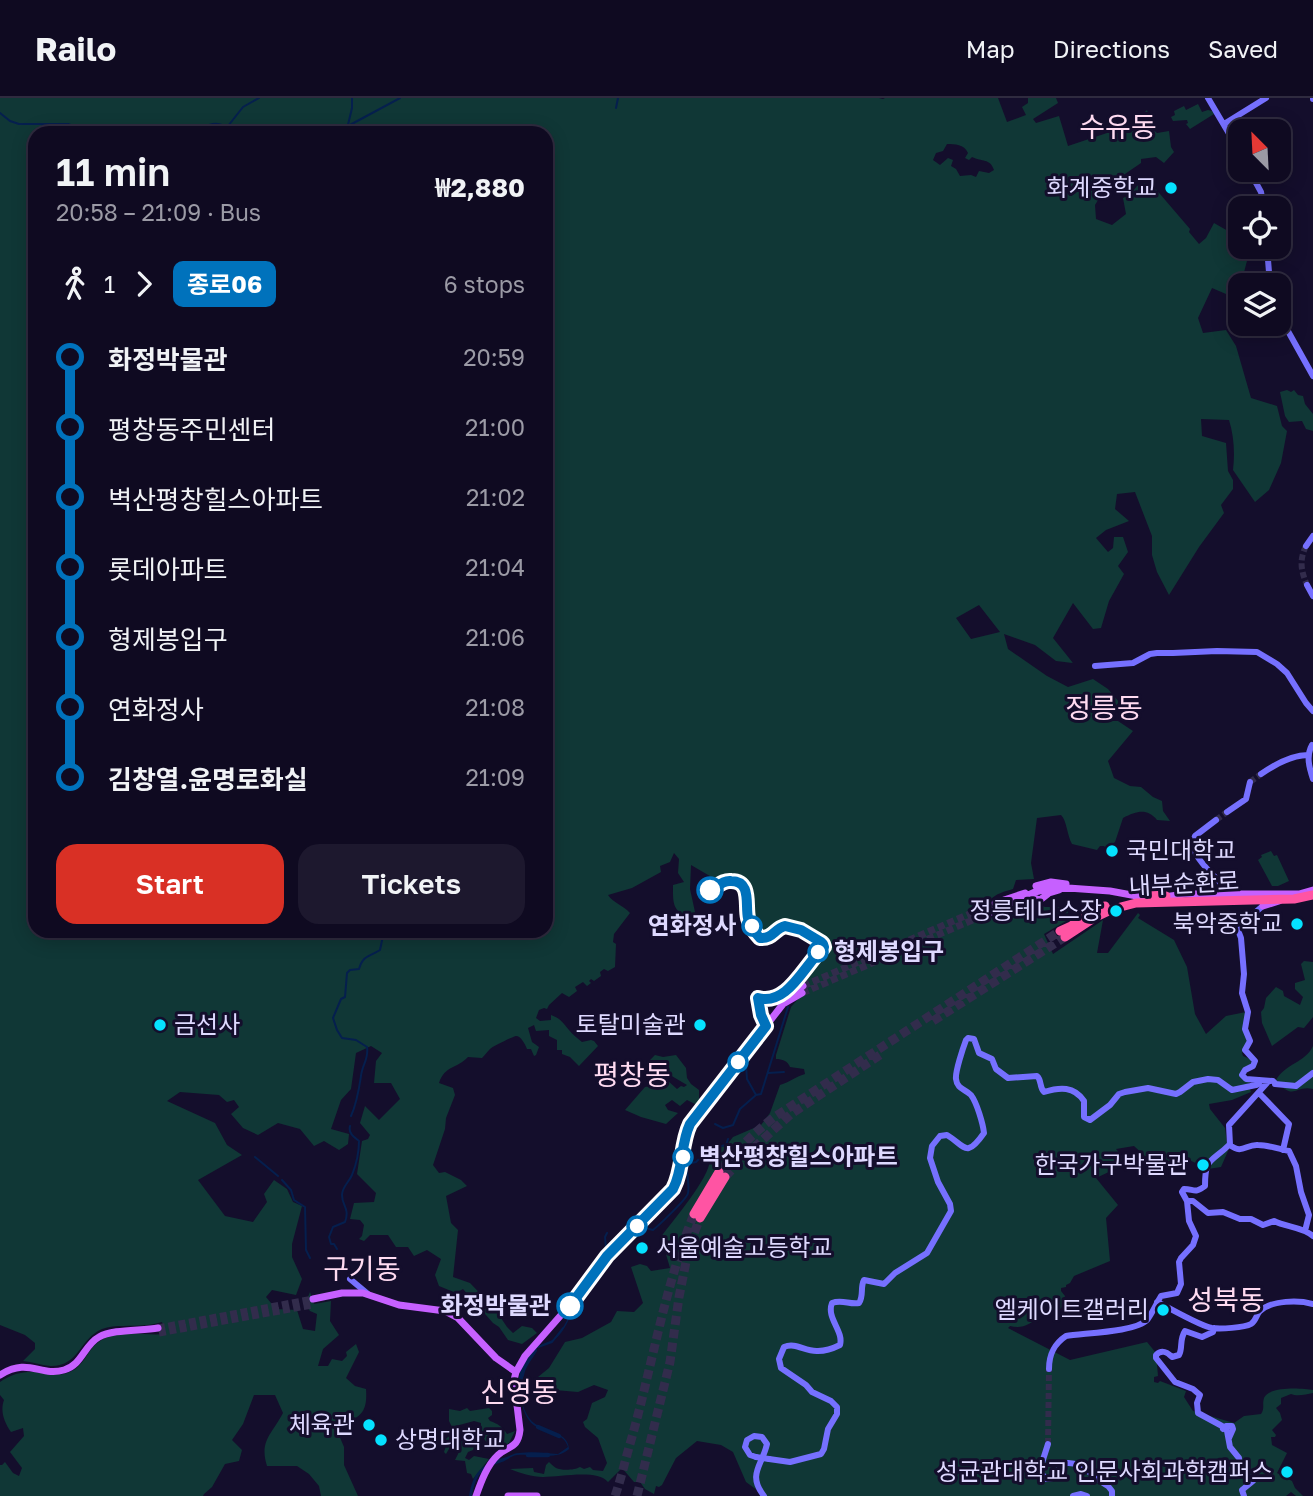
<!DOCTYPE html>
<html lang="en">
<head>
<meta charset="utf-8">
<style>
  body { margin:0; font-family:"Golos Text","Noto Sans KR",sans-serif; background:#1d182e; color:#f1f3f6; height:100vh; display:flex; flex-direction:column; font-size:26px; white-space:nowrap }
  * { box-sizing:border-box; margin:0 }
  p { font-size:23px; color:#9b9aa5 }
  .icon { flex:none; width:38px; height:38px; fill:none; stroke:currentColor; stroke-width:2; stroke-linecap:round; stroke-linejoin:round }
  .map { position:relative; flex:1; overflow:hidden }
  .side { position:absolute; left:28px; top:28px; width:525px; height:812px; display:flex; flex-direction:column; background:#0f0a21; border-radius:21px; box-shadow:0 4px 18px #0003,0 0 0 2px #2f2b3f }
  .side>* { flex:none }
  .badge { padding:0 14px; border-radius:10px; font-size:24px; line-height:46px }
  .needle { width:46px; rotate:336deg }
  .tools { position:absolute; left:1228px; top:21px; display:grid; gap:14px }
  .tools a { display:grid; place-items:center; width:63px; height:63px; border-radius:14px; background:#0f0a21; box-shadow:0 4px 18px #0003,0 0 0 2px #2f2b3f; font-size:35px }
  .map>.badge { position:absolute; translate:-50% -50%; box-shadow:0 0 0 4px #fff }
  .legs { display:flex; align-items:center; gap:10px; height:77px; padding:0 28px; font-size:23px }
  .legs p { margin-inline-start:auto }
  .head { display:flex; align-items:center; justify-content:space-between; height:119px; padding:0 28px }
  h1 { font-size:38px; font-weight:600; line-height:52px }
  .button { display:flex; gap:14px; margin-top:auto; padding:14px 28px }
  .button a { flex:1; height:80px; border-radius:21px; background:#d93025; color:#fff; font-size:28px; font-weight:600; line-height:80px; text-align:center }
  .button a+a { background:#1d182e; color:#f1f3f6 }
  ul { padding:0 28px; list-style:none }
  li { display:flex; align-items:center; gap:24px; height:70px; font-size:26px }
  li i { display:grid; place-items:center; width:10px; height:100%; margin:0 9px; background:currentColor }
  li i::after { content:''; width:18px; height:18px; margin:-9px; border:5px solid; border-radius:50%; background:#0f0a21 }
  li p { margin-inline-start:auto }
  li:first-child i { background:linear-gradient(#0000 50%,currentColor 0) }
  li:last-child i { background:linear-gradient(currentColor 50%,#0000 0) }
  header { display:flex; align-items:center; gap:42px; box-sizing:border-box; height:98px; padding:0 35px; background:#0f0a21; border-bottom:2px solid #2f2b3f }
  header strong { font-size:33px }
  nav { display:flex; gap:38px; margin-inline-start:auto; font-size:24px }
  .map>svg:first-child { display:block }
  .green { fill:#103736; fill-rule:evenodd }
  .water { fill:#051f4e }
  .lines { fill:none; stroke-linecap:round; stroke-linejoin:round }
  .stream { stroke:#051f4e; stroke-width:2 }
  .river { stroke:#051f4e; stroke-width:4.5 }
  .secondary-tunnel { stroke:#322c4c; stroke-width:6; stroke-dasharray:6 3; stroke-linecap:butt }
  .primary-tunnel { stroke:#322c4c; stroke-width:7; stroke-dasharray:7 3.5; stroke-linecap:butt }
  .highway-tunnel { stroke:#322c4c; stroke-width:9; stroke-dasharray:9 4.5; stroke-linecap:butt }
  .secondary { stroke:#7670ff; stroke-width:6 }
  .primary { stroke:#c660ff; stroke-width:7 }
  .highway { stroke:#ff54a3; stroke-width:9 }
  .secondary-bridge { stroke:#7670ff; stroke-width:6 }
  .highway-bridge { stroke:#ff54a3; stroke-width:9 }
  .line-1-casing { stroke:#fff; stroke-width:16 }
  .line-1 { stroke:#0072bc; stroke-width:10 }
  .poi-dot { fill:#05e2ff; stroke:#140e2c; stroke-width:2.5 }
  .stop-1-dot { fill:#fff; stroke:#0072bc; stroke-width:3.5 }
  .labels { text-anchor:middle; stroke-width:6; stroke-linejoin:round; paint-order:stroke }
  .poi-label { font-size:24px; fill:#ded9ff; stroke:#140e2c; text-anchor:end }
  .street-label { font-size:24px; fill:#ded9ff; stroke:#140e2c }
  .stop-label { font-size:24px; font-weight:bold; fill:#ded9ff; stroke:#140e2c; text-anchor:end }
  .quarter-label { font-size:28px; fill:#ffdbf1; stroke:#140e2c }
</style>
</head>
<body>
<header>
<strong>Railo</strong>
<nav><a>Map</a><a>Directions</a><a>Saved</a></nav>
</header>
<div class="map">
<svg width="1313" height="1398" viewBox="0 0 1313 1398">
  <rect width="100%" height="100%" fill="#140e2c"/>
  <path class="green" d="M0 0H879L883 1 885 0H998L1007 24 1026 17 1022 9 1028 5V0H1056L1058 5 1033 21 1036 25 1059 18 1068 48 1116 32 1121 37 1147 12 1149 18 1150 29 1157 35 1169 33 1171 49 1174 54 1164 65 1156 59 1141 61V65L1106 89 1095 107 1096 121 1112 127 1126 116 1123 100 1130 97 1137 88 1148 82 1190 131 1189 134 1199 146 1206 140 1214 125 1235 137 1248 159 1242 182 1226 196 1212 190 1198 220 1203 235 1226 232 1236 248 1251 300 1277 308 1282 328 1287 333 1281 365 1269 392 1255 404 1233 372C1235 355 1234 338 1229 322L1201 321 1202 338 1226 345 1228 373 1233 382V391L1221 407 1224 415 1199 449 1169 497 1157 474 1152 457V438L1135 394 1117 396 1115 411 1129 423 1106 432 1096 440 1108 454 1113 450 1114 439H1123L1128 454 1118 468 1124 476 1109 503 1101 530 1093 531 1073 505 1053 540 1073 565 1056 563 1035 547 1004 536 1008 551 1047 578 1068 589 1093 581 1108 591 1119 604 1110 615 1113 623H1118L1133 633 1108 663 1114 680 1130 688 1141 689 1153 699 1162 703 1163 713 1170 723 1157 722C1147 710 1137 713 1123 720L1115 744 1106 750 1104 748H1100L1097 752 1072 746C1067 737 1067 723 1061 717L1037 720 1031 765 1034 781 1016 782 1013 791C996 796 989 798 983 816L988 821 1031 803 1045 809H1069L1066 823 1044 836 1053 856 1103 822 1097 855H1108L1138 815 1140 817 1138 820 1174 842 1187 869 1195 916 1206 936 1226 918 1246 914 1248 943 1242 955 1243 958 1250 961 1252 965 1241 975 1251 983 1248 986 1251 994 1232 1002 1209 1006 1210 1011 1225 1030 1228 1053 1221 1069 1208 1071 1179 1057 1158 1070 1134 1048 1116 1051 1128 1065 1096 1080 1118 1107 1106 1120 1110 1163 1074 1178 1070 1185 1066 1187V1189L1061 1190V1193L1065 1198 1062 1209 1059 1212 1049 1213 1050 1206 1045 1205 1035 1214 1039 1218C1030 1227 1022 1231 1010 1228L1008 1230 1070 1262 1147 1244 1156 1255 1158 1278 1154 1279V1284L1158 1285 1160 1283 1186 1293 1184 1299 1193 1313 1234 1325 1244 1318 1261 1316C1265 1310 1262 1307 1264 1300 1269 1288 1302 1290 1313 1292V1295C1306 1296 1298 1299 1291 1296L1281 1300V1306L1276 1310 1280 1315 1282 1322 1272 1332 1276 1337 1275 1339H1271L1272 1347 1287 1355 1277 1375 1292 1383 1295 1390 1303 1398H1296L1291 1394 1286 1398H765L746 1384 733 1354 721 1347 697 1343 676 1360 662 1387 659 1389 656 1388 654 1396 645 1391 640 1384H634L622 1370 608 1384C597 1371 561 1379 543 1379 532 1379 520 1375 510 1371L533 1370 534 1374 544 1376 546 1367 549 1364C551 1366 553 1368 556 1370 562 1373 575 1372 580 1369L584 1371 590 1369 593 1372 603 1373 607 1365 598 1340 585 1329 583 1324 587 1321 592 1305 605 1299 608 1292 594 1287 578 1294 543 1291 538 1279 549 1270 565 1244 582 1240 611 1224 617 1213 634 1214 643 1205 631 1169 640 1166 647 1168 651 1173 670 1170 661 1139C673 1122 709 1081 710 1062L718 1061V1049L726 1048 733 1039 761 1027 770 1015 780 987C790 984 795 979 805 976L804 971 790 969C788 963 782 961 776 961V957L791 909 805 893V877L832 850C820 835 800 829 781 824L765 836 758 834 748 797 753 791 739 777 735 781H715L691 767 690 791 695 814 692 821C672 813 673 806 673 787L684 784 678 775 679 761 674 755 670 764 660 768 661 774 632 790 608 797C613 805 623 807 630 815L614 836 613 844 616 846 615 869 608 873 604 871 600 874 601 878 594 883 591 881 589 883 591 885 587 888 583 884 575 889 577 893 569 899 562 895 549 907 547 911 544 910 539 912 536 920 540 923 551 922V917C560 920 563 925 569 932 572 936 577 940 582 944L591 942 594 943 598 948 579 968 570 959 562 956V952H557V942L549 938V932L536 933 534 927 528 930 532 944 539 949 536 957 534 958 531 951H527C525 946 521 938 516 938 514 938 492 949 490 951 487 954 485 957 482 960L468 959C457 971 445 967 439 985L453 990 455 997 446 1020 445 1031 433 1067 439 1075 445 1074 461 1082 467 1088 446 1098 451 1125 458 1132 453 1179 470 1185 495 1211 507 1229 513 1235 522 1228 532 1230 537 1235 522 1246 508 1242 499 1229 493 1225 463 1191 456 1195 439 1188 435 1177 441 1161 427 1152 414 1158 408 1149H396L388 1137H370L364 1143 359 1141 362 1138 364 1127 360 1122 350 1121 354 1105 374 1104 376 1095 357 1076 362 1043 368 1041 370 1037 360 1025 365 1008 379 1022 400 1001 391 985H374L376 963 382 955 371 948 356 955 351 991 341 1002 331 1031 349 1036 348 1046 339 1052 324 1043 314 1048 300 1031 278 1025 258 1037 243 1030 231 1016 239 1009 234 1002 227 1004 219 997 180 994 167 1003 215 1025 227 1047 242 1057 198 1082 225 1118 253 1124 267 1104 264 1096 274 1082 287 1091 293 1104 302 1108 292 1146V1159L302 1181 296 1197 272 1192 266 1199 276 1211 297 1212 303 1231 315 1233 317 1216 310 1213 305 1206 310 1194 314 1206 331 1203 330 1223 339 1237 323 1251 318 1268H328L332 1261 342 1263 347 1258 346 1254 356 1246 359 1254 346 1280 355 1288 366 1291C368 1318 358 1319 336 1330L344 1349V1367L358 1398H321L319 1388 309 1376 297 1368H267C259 1343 272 1336 283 1315L275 1297H254L243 1326 232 1342 242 1352 239 1363 225 1366 212 1389 204 1396 203 1398H0V1367H2L5 1364 13 1375 19 1378 22 1370 10 1354 24 1338 23 1330 11 1334C4 1324 0 1313 4 1302L0 1297V1284C16 1273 28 1273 47 1275 53 1276 58 1277 64 1276 85 1271 85 1253 100 1243 117 1231 145 1238 165 1236L162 1224C157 1225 151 1227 146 1227 131 1229 116 1226 102 1231 79 1241 79 1269 50 1268 41 1267 32 1264 23 1263L35 1251V1245L25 1237 0 1227ZM35 35H546V833H35ZM947 46C955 46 964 46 968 55L965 60 969 62 972 59C982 64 990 60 994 72L989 75 979 73 976 79 971 77 960 78 956 71 951 68 953 62 948 60 940 67 933 62 936 55 943 53ZM979 507 1000 534 971 541 956 520Z
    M1198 6 1202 14 1208 12 1212 13 1214 16 1190 31 1186 26 1188 25 1187 22 1173 23 1171 19 1175 17 1174 13 1184 8 1186 12Z
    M1287 292 1291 294 1294 292 1298 297 1303 298 1305 306 1313 316V333L1306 331 1302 323 1289 324 1285 318 1280 294Z
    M1271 753 1274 758 1277 757 1289 783 1278 788H1272L1258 762 1262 759 1261 757Z
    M1304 863 1313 864V919L1304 930 1298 929 1272 948 1262 925 1261 914 1264 910 1266 900 1276 889 1283 893 1284 898 1300 907 1303 899 1295 891V885L1305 882 1301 866Z
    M1313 948V991C1294 987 1294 1004 1276 982 1286 965 1305 965 1313 948Z
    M655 957 663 959 676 957 686 970 687 980 691 986 699 992V1006L697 1007 687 1002 680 1008 672 1002 665 1007 668 1012 678 1015 666 1026 641 1019 625 1012 645 989 661 986 667 982 677 991 681 988 684 989 687 987 653 967 650 962Z
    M467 1310 470 1313 489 1310 492 1313V1317L488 1320 490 1323C498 1326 502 1328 507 1336L515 1333 509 1345 500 1350 493 1342 488 1347 479 1332 481 1327V1325L474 1323 452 1329 449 1323V1311L460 1313Z
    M451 1337H453L455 1339 461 1338V1343H469L470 1346 474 1348 473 1352 468 1354 465 1360 469 1362 474 1358 489 1361 473 1381 471 1376 467 1375 465 1363 455 1362 460 1352 456 1343 453 1344 446 1356 444 1354 446 1348 443 1345 444 1342Z"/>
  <path class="water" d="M571 1213C571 1221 561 1238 552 1244 548 1247 541 1247 537 1250 528 1257 521 1272 520 1283 520 1298 523 1319 537 1327 549 1335 568 1334 569 1351 557 1363 534 1355 517 1357 511 1358 507 1362 502 1364 481 1371 476 1376 472 1398H469C473 1375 481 1366 503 1360 509 1359 513 1355 519 1355 532 1353 545 1355 558 1356L568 1349C563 1334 548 1335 537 1329 520 1321 516 1284 522 1269 526 1262 531 1251 539 1248 544 1245 549 1244 554 1241 561 1234 568 1222 571 1213Z"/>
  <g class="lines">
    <path class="stream" d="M616 10 618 0
      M0 15 10 23 19 26H68L82 31 99 30 114 35
      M41 26 48 31 50 35
      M228 28 243 9 259 0
      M348 28 400 0
      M159 35 173 32 185 35
      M188 35C208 28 216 18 235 35
      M346 35 352 10V0
      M768 975 784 974
      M756 997 761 996 788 909
      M351 1018C357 1005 359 991 361 978 362 967 369 961 367 949L356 942 342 940 337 932 333 920 341 901 345 899 347 875 350 872 359 871C363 857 369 859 380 852L384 833
      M715 1026 723 1030 733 1027 740 1011 756 997 747 981 746 967
      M255 1059 278 1078
      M282 1082 291 1092 294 1102 305 1109 306 1152 310 1160
      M641 1129 653 1132C658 1128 688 1100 688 1095 690 1088 686 1075 687 1066L696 1064 703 1057H705L712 1061H717V1049L726 1047 728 1041
      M337 1151 334 1146H331L329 1139 333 1129 345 1124C350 1110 342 1108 342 1097 342 1089 349 1084 352 1077 356 1067 359 1054 359 1043 354 1039 348 1035 350 1028
      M597 1164 606 1150 605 1139 607 1135
      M538 1249 552 1244 563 1230"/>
    <path class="river" d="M521 1291C520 1272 525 1267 535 1252
      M538 1329 559 1338
      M528 1357H548"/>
    <path class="secondary-tunnel" d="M1306 448C1299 462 1301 473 1307 487
      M1250 684 1261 676
      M1216 722 1227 714
      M1048 1346 1049 1271"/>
    <path class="primary-tunnel" d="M803 888 995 805
      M802 895 991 814
      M158 1230 313 1201
      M159 1235 312 1207"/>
    <path class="highway-tunnel" d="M933 923 1065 839
      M719 1074C735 1053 753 1036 773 1020L1060 833
      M725 1079 748 1055 791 1016 880 957
      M615 1398C621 1381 625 1363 630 1346 652 1270 664 1190 694 1116
      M637 1398 670 1264 679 1199 687 1159 693 1138 700 1120"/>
    <path class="secondary" d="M1208 0 1241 56
      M1313 0V1
      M1224 26 1266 0
      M1249 72 1261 94 1264 110
      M1267 149 1270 187
      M1279 217 1313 278
      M1306 448 1313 438
      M1307 487 1313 498
      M1095 568 1133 565 1150 556 1157 555H1173L1217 553 1257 554 1277 566 1287 575 1306 605 1313 613
      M1312 647C1306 658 1309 669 1313 681
      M1261 676C1274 667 1292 657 1308 657
      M1227 714 1246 701 1250 684
      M1216 722 1195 738 1192 747C1195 758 1205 769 1213 777 1220 785 1224 786 1226 797L1223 798
      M1265 806 1250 819 1232 816 1241 840 1244 876 1242 895 1248 914 1245 931 1250 943 1245 952 1255 963 1253 968 1245 972 1242 977 1246 981 1273 983 1276 986
      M1275 986 1296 988 1313 975
      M1259 995 1289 1026 1283 1052
      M1230 1047C1242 1057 1246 1046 1258 1047 1268 1047 1279 1051 1289 1053L1296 1068 1301 1094 1309 1117 1305 1133
      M1187 1103H1193L1208 1115 1223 1114 1240 1121H1251L1263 1127 1274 1123C1286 1129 1303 1129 1313 1138
      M350 1181 368 1196
      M1157 1204C1170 1210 1200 1228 1212 1230 1220 1231 1244 1230 1251 1226 1256 1223 1256 1217 1260 1213 1272 1202 1299 1202 1313 1206
      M1214 1230 1213 1234 1202 1239 1185 1233C1179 1242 1183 1250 1179 1257L1172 1259C1167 1254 1162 1251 1156 1257V1260L1175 1284 1193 1291 1200 1297 1197 1305 1198 1315 1222 1328
      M1049 1271C1049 1256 1054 1246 1066 1238 1083 1235 1136 1234 1147 1222 1152 1216 1156 1206 1161 1198L1177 1195 1181 1186 1179 1164 1181 1160 1193 1147 1196 1138 1189 1123 1187 1103 1182 1094 1184 1091C1194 1091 1195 1096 1205 1088 1205 1059 1211 1065 1229 1047H1230L1229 1027 1267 985
      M1223 1331 1226 1328H1232L1233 1331 1229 1340
      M1227 1333 1230 1349 1239 1360 1240 1371 1253 1383 1242 1392 1244 1398
      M1048 1346 1040 1371 1042 1376 1046 1381 1053 1380 1062 1366C1080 1360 1094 1381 1108 1388L1112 1393V1398
      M756 1359 750 1357 745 1349 747 1342 754 1338 762 1339 767 1346C762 1368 747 1376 764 1398
      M769 1361 790 1364 821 1356 824 1351 828 1331 837 1316V1309L831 1303 812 1294 806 1287 781 1270 779 1261 784 1249C796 1244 805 1254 818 1253 824 1253 834 1250 840 1247 844 1233 826 1220 832 1205 842 1201 850 1207 859 1205 864 1198 860 1189 864 1182L884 1186 895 1175 927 1155 951 1113 950 1106 938 1084 930 1060 932 1048 940 1038 947 1037C965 1048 966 1061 984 1035 983 1026 977 1005 971 997 965 991 957 991 956 981 955 974 963 950 966 942L968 940 974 941 979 955 992 961 996 971 1008 980 1037 978C1042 982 1039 989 1044 994 1060 989 1074 988 1084 1003V1019L1090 1022 1110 1007 1119 996 1125 994 1148 990 1176 996 1180 994 1193 984 1208 981 1218 982 1232 992 1256 987
      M1073 1398 1081 1396 1087 1398"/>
    <path class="primary" d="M1036 788 1051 784 1066 786
      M1164 799 1185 796H1299L1313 792
      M1034 800 1040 802 1049 795 1059 792
      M995 805 1025 795
      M1263 808 1279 803
      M991 814 1035 794 1054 789 1110 793 1153 801
      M786 899 795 892 803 888
      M313 1201 342 1195H363L399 1207 445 1213 458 1220 496 1260 516 1274
      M0 1277C29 1259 40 1279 64 1272 82 1267 84 1247 99 1239 113 1231 141 1233 158 1230
      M476 1398C481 1384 487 1367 498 1357 509 1347 518 1351 520 1332L514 1282 516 1274 525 1258 569 1208 606 1158 673 1091 681 1071 685 1038 693 1022 783 906 802 895
      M508 1398H537"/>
    <path class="highway" d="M1148 797 1166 798
      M1060 833 1071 828 1090 814
      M1065 839 1094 820
      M694 1116 719 1074
      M700 1120 725 1079"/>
    <path class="secondary-bridge" d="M1279 221 1282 220
      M1256 987 1259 986
      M756 1359 769 1361"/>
    <path class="highway-bridge" d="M1090 814 1105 808
      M1094 820 1113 811 1136 805 1294 801 1313 797"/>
  </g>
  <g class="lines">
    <g class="line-1-casing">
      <path id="line-1" d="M570 1208 607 1158 673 1091C684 1070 680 1047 690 1026L766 928 761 917 758 900C788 908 804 867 824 849L823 846 821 844 801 832 785 828C774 831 773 841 760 840 755 835 750 827 748 820 745 807 752 783 731 783 723 782 717 789 710 792"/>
    </g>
    <use href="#line-1" class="line-1"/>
  </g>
  <g class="poi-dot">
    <circle cx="1171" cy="90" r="7"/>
    <circle cx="1112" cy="753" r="7"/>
    <circle cx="1116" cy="813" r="7"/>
    <circle cx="1297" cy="826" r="7"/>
    <circle cx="160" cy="927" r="7"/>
    <circle cx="700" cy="927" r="7"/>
    <circle cx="1203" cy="1067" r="7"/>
    <circle cx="642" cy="1150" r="7"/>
    <circle cx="1163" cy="1212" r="7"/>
    <circle cx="369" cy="1327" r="7"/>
    <circle cx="381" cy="1342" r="7"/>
    <circle cx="1287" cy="1374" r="7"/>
  </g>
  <g class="stop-1-dot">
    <circle cx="710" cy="792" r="12"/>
    <circle cx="752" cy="828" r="9"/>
    <circle cx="818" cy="854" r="9"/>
    <circle cx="738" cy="964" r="9"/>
    <circle cx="683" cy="1059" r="9"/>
    <circle cx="637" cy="1128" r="9"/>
    <circle cx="570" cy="1208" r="12"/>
  </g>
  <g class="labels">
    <g class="poi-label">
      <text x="1157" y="98">화계중학교</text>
      <text x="1126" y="761" text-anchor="start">국민대학교</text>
      <text x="1102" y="821">정릉테니스장</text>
      <text x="1283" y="834">북악중학교</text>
      <text x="174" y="935" text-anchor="start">금선사</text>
      <text x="686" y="935">토탈미술관</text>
      <text x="1189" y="1075">한국가구박물관</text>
      <text x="656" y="1158" text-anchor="start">서울예술고등학교</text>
      <text x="1149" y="1220">엘케이트갤러리</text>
      <text x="355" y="1335">체육관</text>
      <text x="395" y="1350" text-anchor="start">상명대학교</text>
      <text x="1273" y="1382">성균관대학교 인문사회과학캠퍼스</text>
    </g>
    <g class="street-label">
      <text transform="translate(1184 786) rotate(-3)" y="8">내부순환로</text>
    </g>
    <g class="stop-label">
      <text x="736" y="836">연화정사</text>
      <text x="834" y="862" text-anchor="start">형제봉입구</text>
      <text x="699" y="1067" text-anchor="start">벽산평창힐스아파트</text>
      <text x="551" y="1216">화정박물관</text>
    </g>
    <g class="quarter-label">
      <text x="1118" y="39">수유동</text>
      <text x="1104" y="620">정릉동</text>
      <text x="632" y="987">평창동</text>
      <text x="362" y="1181">구기동</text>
      <text x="1226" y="1212">성북동</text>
      <text x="519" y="1304">신영동</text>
    </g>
  </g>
</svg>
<div class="tools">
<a><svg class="needle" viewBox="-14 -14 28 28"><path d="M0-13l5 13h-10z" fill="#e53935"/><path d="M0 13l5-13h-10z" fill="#9b9aa5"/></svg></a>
<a><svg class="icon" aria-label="locate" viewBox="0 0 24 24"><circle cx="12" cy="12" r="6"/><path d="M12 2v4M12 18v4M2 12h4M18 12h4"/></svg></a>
<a><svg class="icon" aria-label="layers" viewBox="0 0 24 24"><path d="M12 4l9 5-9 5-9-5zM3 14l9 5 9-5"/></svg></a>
</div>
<section class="side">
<div class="head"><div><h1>11 min</h1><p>20:58 – 21:09 · Bus</p></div><b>₩2,880</b></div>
<div class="legs"><svg class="icon" aria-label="walk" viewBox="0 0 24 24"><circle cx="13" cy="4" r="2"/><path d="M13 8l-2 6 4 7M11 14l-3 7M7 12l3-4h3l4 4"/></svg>1<svg class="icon" aria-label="forward" viewBox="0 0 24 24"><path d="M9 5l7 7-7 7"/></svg><b class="badge" style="background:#0072bc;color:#fff">종로06</b><p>6 stops</p></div>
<ul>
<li><i style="color:#0072bc"></i><b>화정박물관</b><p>20:59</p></li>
<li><i style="color:#0072bc"></i><span>평창동주민센터</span><p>21:00</p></li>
<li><i style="color:#0072bc"></i><span>벽산평창힐스아파트</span><p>21:02</p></li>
<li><i style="color:#0072bc"></i><span>롯데아파트</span><p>21:04</p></li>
<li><i style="color:#0072bc"></i><span>형제봉입구</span><p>21:06</p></li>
<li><i style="color:#0072bc"></i><span>연화정사</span><p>21:08</p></li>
<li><i style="color:#0072bc"></i><b>김창열.윤명로화실</b><p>21:09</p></li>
</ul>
<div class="button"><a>Start</a><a>Tickets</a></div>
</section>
</div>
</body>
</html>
